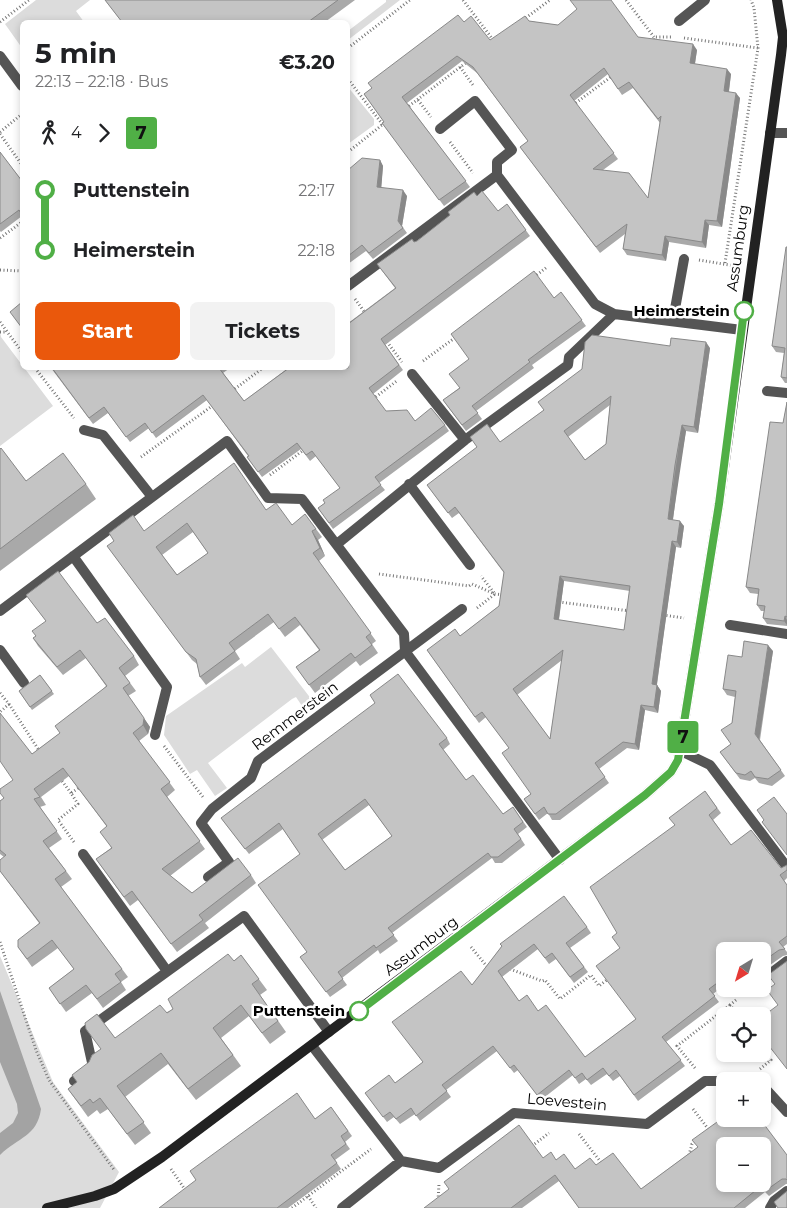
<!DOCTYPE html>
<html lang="en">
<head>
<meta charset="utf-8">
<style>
  body { margin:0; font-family:Montserrat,sans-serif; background:#f2f2f2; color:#202124; height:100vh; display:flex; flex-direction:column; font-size:19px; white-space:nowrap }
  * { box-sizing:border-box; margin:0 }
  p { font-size:16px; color:#757577 }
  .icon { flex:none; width:28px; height:28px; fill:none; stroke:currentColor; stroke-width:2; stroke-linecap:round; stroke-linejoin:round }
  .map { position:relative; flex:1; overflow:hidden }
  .details { position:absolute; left:20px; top:20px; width:330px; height:350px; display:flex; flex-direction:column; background:#fff; border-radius:8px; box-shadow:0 2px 8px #0003 }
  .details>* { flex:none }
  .badge { padding:0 10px; border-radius:4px; font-size:18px; line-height:32px }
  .needle { width:32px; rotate:218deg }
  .controls { position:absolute; left:716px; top:942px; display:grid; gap:10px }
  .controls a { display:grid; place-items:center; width:55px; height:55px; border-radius:8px; background:#fff; box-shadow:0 2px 8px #0003; font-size:25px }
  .map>.badge { position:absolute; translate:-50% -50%; box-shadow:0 0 0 2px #fff }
  .legs { display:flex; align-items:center; gap:8px; height:55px; padding:0 15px; font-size:16px }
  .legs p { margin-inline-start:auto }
  .headline { display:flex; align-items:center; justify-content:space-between; height:85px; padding:0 15px }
  h1 { font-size:28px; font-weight:700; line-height:38px }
  .primary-button { display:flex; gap:10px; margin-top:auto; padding:10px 15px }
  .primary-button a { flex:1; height:58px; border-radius:8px; background:#ea580c; color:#fff; font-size:20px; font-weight:700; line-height:58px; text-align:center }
  .primary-button a+a { background:#f2f2f2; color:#202124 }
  ul { padding:0 15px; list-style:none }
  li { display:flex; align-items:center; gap:18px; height:60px; font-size:19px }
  li i { display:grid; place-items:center; width:8px; height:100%; margin:0 6px; background:currentColor }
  li i::after { content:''; width:12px; height:12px; margin:-6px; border:4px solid; border-radius:50%; background:#fff }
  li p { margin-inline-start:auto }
  li:first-child i { background:linear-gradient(#0000 50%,currentColor 0) }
  li:last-child i { background:linear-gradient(currentColor 50%,#0000 0) }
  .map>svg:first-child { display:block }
  .green { fill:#dcdcdc }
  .water { fill:#a3a3a3 }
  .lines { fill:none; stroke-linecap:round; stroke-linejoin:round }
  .path { stroke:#777; stroke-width:3; stroke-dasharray:1 2.5; stroke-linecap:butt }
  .street { stroke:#555; stroke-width:10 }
  .secondary { stroke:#222; stroke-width:10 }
  .wall { fill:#a9a9a9; fill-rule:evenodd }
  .shaded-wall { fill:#898989 }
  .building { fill:#c4c4c4; stroke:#898989; fill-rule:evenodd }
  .line-1-casing { stroke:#fff; stroke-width:11 }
  .line-1 { stroke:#50af46; stroke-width:8 }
  .stop-1-dot { fill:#fff; stroke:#50af46; stroke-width:2.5 }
  .labels { text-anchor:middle; stroke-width:5; stroke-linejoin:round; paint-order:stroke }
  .street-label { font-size:15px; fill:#000; stroke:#fff }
  .stop-label { font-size:15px; font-weight:bold; fill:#000; stroke:#fff; text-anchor:end }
</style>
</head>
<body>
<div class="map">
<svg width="787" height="1208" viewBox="0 0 787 1208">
  <rect width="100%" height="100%" fill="#fff"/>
  <path class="green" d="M36 0H90L76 11 84 22H22V48L5 24Z
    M386 0H400L348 40V31L386 2Z
    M348 87 374 119V125L348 144Z
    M0 332 1 337 53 406 0 446Z
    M271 647 312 700 302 706 296 697 292 699 208 763 227 788 215 796 197 770 190 774 164 735 166 716 242 663 245 667Z
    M0 956 53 1082 119 1172 100 1208H0Z"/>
  <path class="water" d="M0 991 41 1109C37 1137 18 1137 0 1155V1133L13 1123 18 1113 17 1104 0 1062Z"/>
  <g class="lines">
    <path class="path" d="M463 0 494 41
      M626 0 654 37
      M523 20 550 0
      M0 22 29 0
      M684 38 758 48
      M653 42 654 37H673
      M348 48 410 0
      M460 67 473 85
      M348 79 383 125
      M418 100 431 117
      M573 105 612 76
      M409 106 467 62
      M0 132 22 114
      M0 134 22 165
      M450 142 473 173
      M348 152 382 125
      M0 238 22 222
      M699 260 735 266
      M725 263 758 48 754 8 751 0
      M0 270 22 271
      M534 277 547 267
      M355 299 366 314
      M0 322 22 352
      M0 332H6
      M385 339 402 362
      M423 361 456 337
      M35 368 74 418
      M232 391 263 368
      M373 399 398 380
      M141 457 215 404
      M270 475 305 449
      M379 574 469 586 472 584 495 594 504 595
      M559 602 630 611
      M477 608 495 594 481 576
      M663 615 684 618
      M0 693 9 704 0 712
      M9 704 40 752
      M164 746 203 797
      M62 781 71 793
      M74 842 58 820 78 804 71 793 80 787
      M0 942 36 1050 49 1080 115 1171
      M471 947 489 969
      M510 969 542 981 545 980 560 999 591 975 599 986 608 979
      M736 1000 730 1005 738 1016
      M695 1068 677 1046 730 1005
      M760 1069 771 1060 762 1048
      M693 1109 709 1130
      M579 1134 603 1165
      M532 1146 549 1133
      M689 1155 692 1144 697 1140
      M171 1169 186 1191
      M308 1196 316 1208
      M438 1200 439 1184
      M292 1208 371 1149"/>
    <path class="street" d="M679 21 705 0
      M0 56 22 86
      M440 129 475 101 512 150 497 162V175
      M770 133H787
      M348 286 497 175 595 304 614 314 742 330
      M673 320 684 259
      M412 374 465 440
      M767 391 787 393
      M84 430 103 435 152 497
      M409 484 470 565
      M337 544 465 440 568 365 569 357 614 314
      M73 556 167 687 155 735
      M0 611 227 441 268 498 302 499 404 634 405 651 560 860
      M730 625 787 634
      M0 650 24 683
      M681 751 710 765 787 867
      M83 854 167 971
      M208 877 229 862 201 823 212 809 251 778 258 761 462 609
      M762 980 787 961
      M749 990 751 989
      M313 1047 401 1161
      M74 1081 93 1067 85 1031 244 916 329 1032
      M762 1085 787 1112
      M342 1208 401 1161 439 1168 514 1113 647 1124 705 1081H745
      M770 1208 774 1201 787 1191"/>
    <path class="secondary" d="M47 1208 95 1196 114 1189 162 1157 645 795 671 772 678 760 719 504 781 55 783 37 777 0"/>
  </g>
  <path class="wall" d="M105 0H355L325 22H122Z
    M529 21 638 37 697 50 695 64 731 74 729 92 740 98 722 227 709 225 706 248 669 242 666 261 627 255 623 249 625 234 600 253 520 147 528 141 477 73 462 61 407 103 470 187 444 206 382 123 384 122 364 94 464 22 490 40ZM608 74 622 95 633 88 660 123 648 198 603 170 618 159 574 101Z
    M0 152 22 181V216L1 232 0 231Z
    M380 160 383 166 381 187 407 196 402 226 407 233 373 259 366 251 348 264V170Z
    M477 196 498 211 507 204 530 236 385 345 403 370 373 394 386 411 415 421 445 425 449 431 379 483 385 490 333 529 318 508 325 503 340 488 316 456 310 461 301 449 262 477 247 457 248 456 207 400 156 438 149 428 130 442 108 413 93 424 51 368H230L223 373 244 401 395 288 377 264 417 241Z
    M787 247V383H785L781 377 784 353 776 352 772 346Z
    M561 292 586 326 532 365 534 368 476 411 482 419 466 431 443 400 459 388 554 298Z
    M670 346 710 348 698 433 686 431 679 471 673 520 684 526 681 548 676 547 664 631 657 685 661 691 658 713 645 710 639 750 627 748 599 769 609 783 560 820H552L548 813 539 820 524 799 531 794 509 748 486 717 479 723 427 650 460 636 499 606 504 573 459 513 452 518 427 485 500 442 544 410ZM610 405 606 444 585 460 568 437ZM564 581 630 591 624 630 559 620ZM562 660 550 739 517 695Z
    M787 402V626L767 624 763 618 764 611H761L757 605 758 594 750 593 746 587 783 423Z
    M0 449 26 481 86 484 96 499 0 571Z
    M267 510 292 525 316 529 322 537 318 540 325 556 319 561 376 641 372 644 378 653 360 666 356 661 315 693 296 667 319 650 300 625 285 637 274 622 235 651 240 659 206 685 200 677 197 664 192 660 113 554 144 531ZM193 532 208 553 177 575 162 555Z
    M26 595 97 623 134 656 139 665 125 676 136 691 128 696 150 727 148 734 139 741 175 790 167 797 205 849 170 876 192 893 251 875 256 883 205 923 209 928 177 952 138 900 130 906 96 859 111 848 107 827 69 776 41 797 46 805 40 807 62 839 49 848 72 879 61 887 128 977 121 982 126 990 103 1008 92 993 66 1012 49 988 74 969 58 948 32 967 18 947 39 923 0 871V860L4 857 0 854V801L4 798 13 780 32 754 60 733 106 686 86 658 63 675 38 646 33 638 36 636 46 621Z
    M773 651 760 740 785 776 772 786 759 783 755 778 750 781 740 779 720 752 731 744 732 723 735 697 727 695 723 689 742 657Z
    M40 675 54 694 32 710 19 691Z
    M447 738 450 744 443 750 466 780 503 814 513 807 527 827 518 834 525 845 502 863H495L492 858 392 933 398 941 380 954 378 950 342 978 347 985 330 997 300 957 307 952 300 854 283 829 249 854 221 818ZM369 805 392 836 345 870 322 840Z
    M705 791 721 813 713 820 731 845 781 868 787 870V878L784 881 787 885V944L783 947 787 952V955L783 956 763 970 762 969V951H725V985L713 994 719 1002 666 1042 685 1066 638 1101 620 1076 613 1081 607 1074 591 1085 586 1079 579 1084 573 1075 541 1100 518 1070 514 1073 497 1051 446 1090 451 1097 420 1121 415 1114 400 1124 394 1117 387 1122 365 1093 395 1083 423 1062 472 985 502 946 587 927 591 933 570 948 588 972 574 983 556 959 549 964 538 949 502 977 519 1001 538 1011 585 1057 636 1019 617 933 675 825Z
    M241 955 267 990 260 995 286 1032 270 1044 249 1016 221 1038 241 1066 196 1100 168 1064 125 1097 151 1133 135 1145 108 1109 100 1114 97 1110 88 1117 68 1089 77 1082 89 1062 115 1038 173 1009Z
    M331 1107 352 1136 345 1142 350 1149 335 1160 341 1169 288 1208H159L315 1119Z
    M729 1124 787 1155V1184H786L769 1196 765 1192 745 1208H579L559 1181 522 1208H424L543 1158 556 1160 575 1169 596 1165 641 1189Z"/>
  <path class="shaded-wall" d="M693 44 697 50 694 69 690 63Z
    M727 69 731 74 728 97 724 91Z
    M736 93 740 98 722 227 717 221Z
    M380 160 383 166 381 192 377 187Z
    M403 190 407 196 402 226 398 221Z
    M705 220 709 225 706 248 702 242Z
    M665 236 669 242 666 261 662 255Z
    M706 342 710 348 698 433 694 427Z
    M682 425 686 431 672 525 668 519Z
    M680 521 684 526 681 548 677 542Z
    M312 531 318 540 325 556 320 548Z
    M672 541 676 547 656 690 652 684Z
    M560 576 564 581 558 625 554 619Z
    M785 616 787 620V625L784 621Z
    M768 645 773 651 759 740 755 734Z
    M657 685 661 691 658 713 654 707Z
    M641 705 645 710 639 750 635 744Z
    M144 718 150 727 148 734 143 725Z"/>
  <path class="building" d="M105 0H338L308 22H122Z
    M570 0H611L638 37 693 44 690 63 727 69 724 91 736 93 717 221 705 220 702 242 665 236 662 255 623 249 627 224 596 247 520 147 528 141 473 67 457 56 402 97 466 181 439 200 382 123 384 122 364 94 372 88 368 83 458 15 464 22 471 16 490 40 525 16 529 21 558 25 577 9ZM604 68 618 89 629 82 658 119 661 116 648 198 629 173 593 169 614 153 570 95Z
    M0 152 22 181V215L19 210 0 224Z
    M362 158 380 160 377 187 403 190 398 221 403 228 369 253 362 245 348 256V170Z
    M482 191 498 211 507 204 526 230 381 339 399 365 369 388 386 411 407 410 415 421 431 408 445 425 375 477 381 485 329 523 318 508 325 503 323 500 340 488 312 451 306 455 297 443 258 472 247 457 249 456 203 395 152 433 145 423 126 437 104 407 89 418 52 368H219L244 401 289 368H348V324L396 288 377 264 412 239 414 242 417 241 450 215 448 212 474 192 477 196Z
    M786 247H787V378L781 377 785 348 772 346Z
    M534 271 554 298 561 292 582 320 528 360 530 362 472 406 478 413 462 425 443 400 460 388 449 374 469 359 451 334Z
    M22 302V328L10 312Z
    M592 335 670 346 671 338 706 342 694 427 682 425 675 465 668 519 680 521 677 542 672 541 660 626 652 684 657 685 654 707 641 705 635 744 623 742 595 763 605 777 556 814H548L544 807 535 814 524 799 531 794 502 753 509 748 482 712 475 717 427 650 455 629 460 636 499 606 504 572 455 507 448 513 427 485 477 447 470 437 487 424 500 442 544 410 538 402 582 369 585 342ZM611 396 606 444 585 460 564 431ZM560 576 630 586 624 630 554 619ZM563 650 550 739 513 689Z
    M787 402V617L785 616 784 621 763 618 765 606 757 605 759 589 746 587 770 422 783 423Z
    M1 448 26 481 63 453 86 484 0 549V449Z
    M234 463 266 510 276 503 292 525 305 514 316 529 312 531 320 548 313 553 371 633 366 637 372 645 355 658 351 653 309 685 296 667 320 650 295 617 279 629 268 614 229 643 235 651 200 677 196 659 186 652 107 546 114 541 109 533 133 515 144 531ZM187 523 208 553 177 575 156 547Z
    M58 571 97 623 105 618 134 656 119 668 130 683 123 688 144 718 143 725 133 733 170 782 161 789 200 841 162 869 192 893 238 858 251 875 199 915 203 920 171 944 132 891 124 897 96 859 112 848 100 832 107 826 63 768 34 789 40 797 34 799 57 831 43 841 66 871 55 879 122 969 115 974 121 982 97 999 86 985 60 1004 49 988 74 969 52 940 27 959 18 947V940L40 923 0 871V860L6 855 0 850V801L4 798 0 793V789L13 780 0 761V713L32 754 60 733 55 726 107 686 80 650 57 667 33 638 36 636 32 631 46 621 26 595Z
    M744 641 768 645 755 734 781 770 768 779 755 777 751 771 745 775 736 773 720 752 731 744 721 730 732 723 736 691 723 689 728 655 742 657Z
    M398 674 447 738 439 744 466 780 473 775 503 814 513 807 523 822 514 829 521 839 498 857H491L488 853 388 928 394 935 376 948 374 945 338 972 343 979 326 992 300 957 307 952 258 885 300 854 279 823 245 849 221 818 375 703 370 695ZM365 799 392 836 345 870 318 834Z
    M40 675 52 691 30 707 19 691Z
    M705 791 717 808 709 815 731 845 751 830 781 868 787 865V870L780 875 787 885V936L779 942 785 949 779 950 762 962V951H725V971L721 974 724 978 709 989 715 996 662 1037 681 1060 634 1095 616 1070 609 1076 603 1068 587 1080 582 1073 575 1078 569 1070 537 1095 514 1065 510 1068 493 1046 442 1085 447 1091 416 1116 411 1108 396 1119 390 1112 383 1117 365 1093 389 1075 395 1083 423 1062 392 1022 461 971 472 985 502 946 500 944 564 896 587 927 566 943 584 967 570 977 552 953 545 958 534 944 498 971 519 1001 527 995 538 1011 546 1005 585 1057 636 1019 596 966 620 948 612 937 617 933 590 887 675 825 669 818Z
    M774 797 787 814V855L762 822 764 820 757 810Z
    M228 954 234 961 241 955 259 979 252 984 278 1021 262 1033 241 1005 213 1028 233 1055 188 1089 161 1053 117 1086 144 1122 127 1134 100 1098 93 1103 90 1099 81 1106 68 1089 77 1082 72 1075 89 1062 92 1055 101 1049 86 1029 85 1023 97 1014 115 1038 160 1005 167 1013 173 1009 168 999Z
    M787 961V1069L762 1037V1017L778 1005 767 990 775 984 768 975Z
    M297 1093 315 1119 331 1107 348 1131 341 1136 346 1144 331 1155 337 1163 277 1208H159L196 1180 190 1171Z
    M724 1117 729 1124 736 1119H749L750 1120 751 1119H760L787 1155V1180L786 1179H782L765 1191 761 1186 734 1208H579L555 1175 511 1208H424L449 1189 444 1182 519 1125 543 1158 551 1152 556 1160 564 1154 575 1169 590 1158 596 1165 613 1153 641 1189 698 1147 692 1140ZM725 1146H762V1184H725Z
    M787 1191V1208H778L774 1202Z"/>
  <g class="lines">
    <g class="line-1-casing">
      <path id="line-1" d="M359 1011 645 795 671 772 678 760 719 504 744 311"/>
    </g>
    <use href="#line-1" class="line-1"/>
  </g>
  <g class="stop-1-dot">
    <circle cx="744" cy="311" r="9"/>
    <circle cx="359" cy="1011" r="9"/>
  </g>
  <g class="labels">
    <g class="street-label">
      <text transform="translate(738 248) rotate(-82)" y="5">Assumburg</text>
      <text transform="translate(295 716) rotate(-37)" y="5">Remmerstein</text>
      <text transform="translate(421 946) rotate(-37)" y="5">Assumburg</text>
      <text transform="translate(567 1102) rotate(5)" y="5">Loevestein</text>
    </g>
    <g class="stop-label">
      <text x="730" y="316">Heimerstein</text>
      <text x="345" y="1016">Puttenstein</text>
    </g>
  </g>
</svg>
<div class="controls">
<a><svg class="needle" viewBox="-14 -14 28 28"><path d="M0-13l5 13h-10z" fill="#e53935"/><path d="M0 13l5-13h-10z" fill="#757577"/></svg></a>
<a><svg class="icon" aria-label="locate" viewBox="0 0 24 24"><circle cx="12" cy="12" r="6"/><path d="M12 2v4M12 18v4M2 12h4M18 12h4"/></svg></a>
<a>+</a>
<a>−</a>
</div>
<b class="badge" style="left:683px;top:737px;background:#50af46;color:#111">7</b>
<section class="details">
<div class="headline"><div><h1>5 min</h1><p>22:13 – 22:18 · Bus</p></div><b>€3.20</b></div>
<div class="legs"><svg class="icon" aria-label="walk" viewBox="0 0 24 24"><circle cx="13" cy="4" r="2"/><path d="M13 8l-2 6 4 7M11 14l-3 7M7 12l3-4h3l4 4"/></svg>4<svg class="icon" aria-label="forward" viewBox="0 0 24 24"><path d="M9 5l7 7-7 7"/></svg><b class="badge" style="background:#50af46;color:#111">7</b></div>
<ul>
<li><i style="color:#50af46"></i><b>Puttenstein</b><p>22:17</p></li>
<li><i style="color:#50af46"></i><b>Heimerstein</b><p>22:18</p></li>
</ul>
<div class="primary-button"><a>Start</a><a>Tickets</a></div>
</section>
</div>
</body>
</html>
